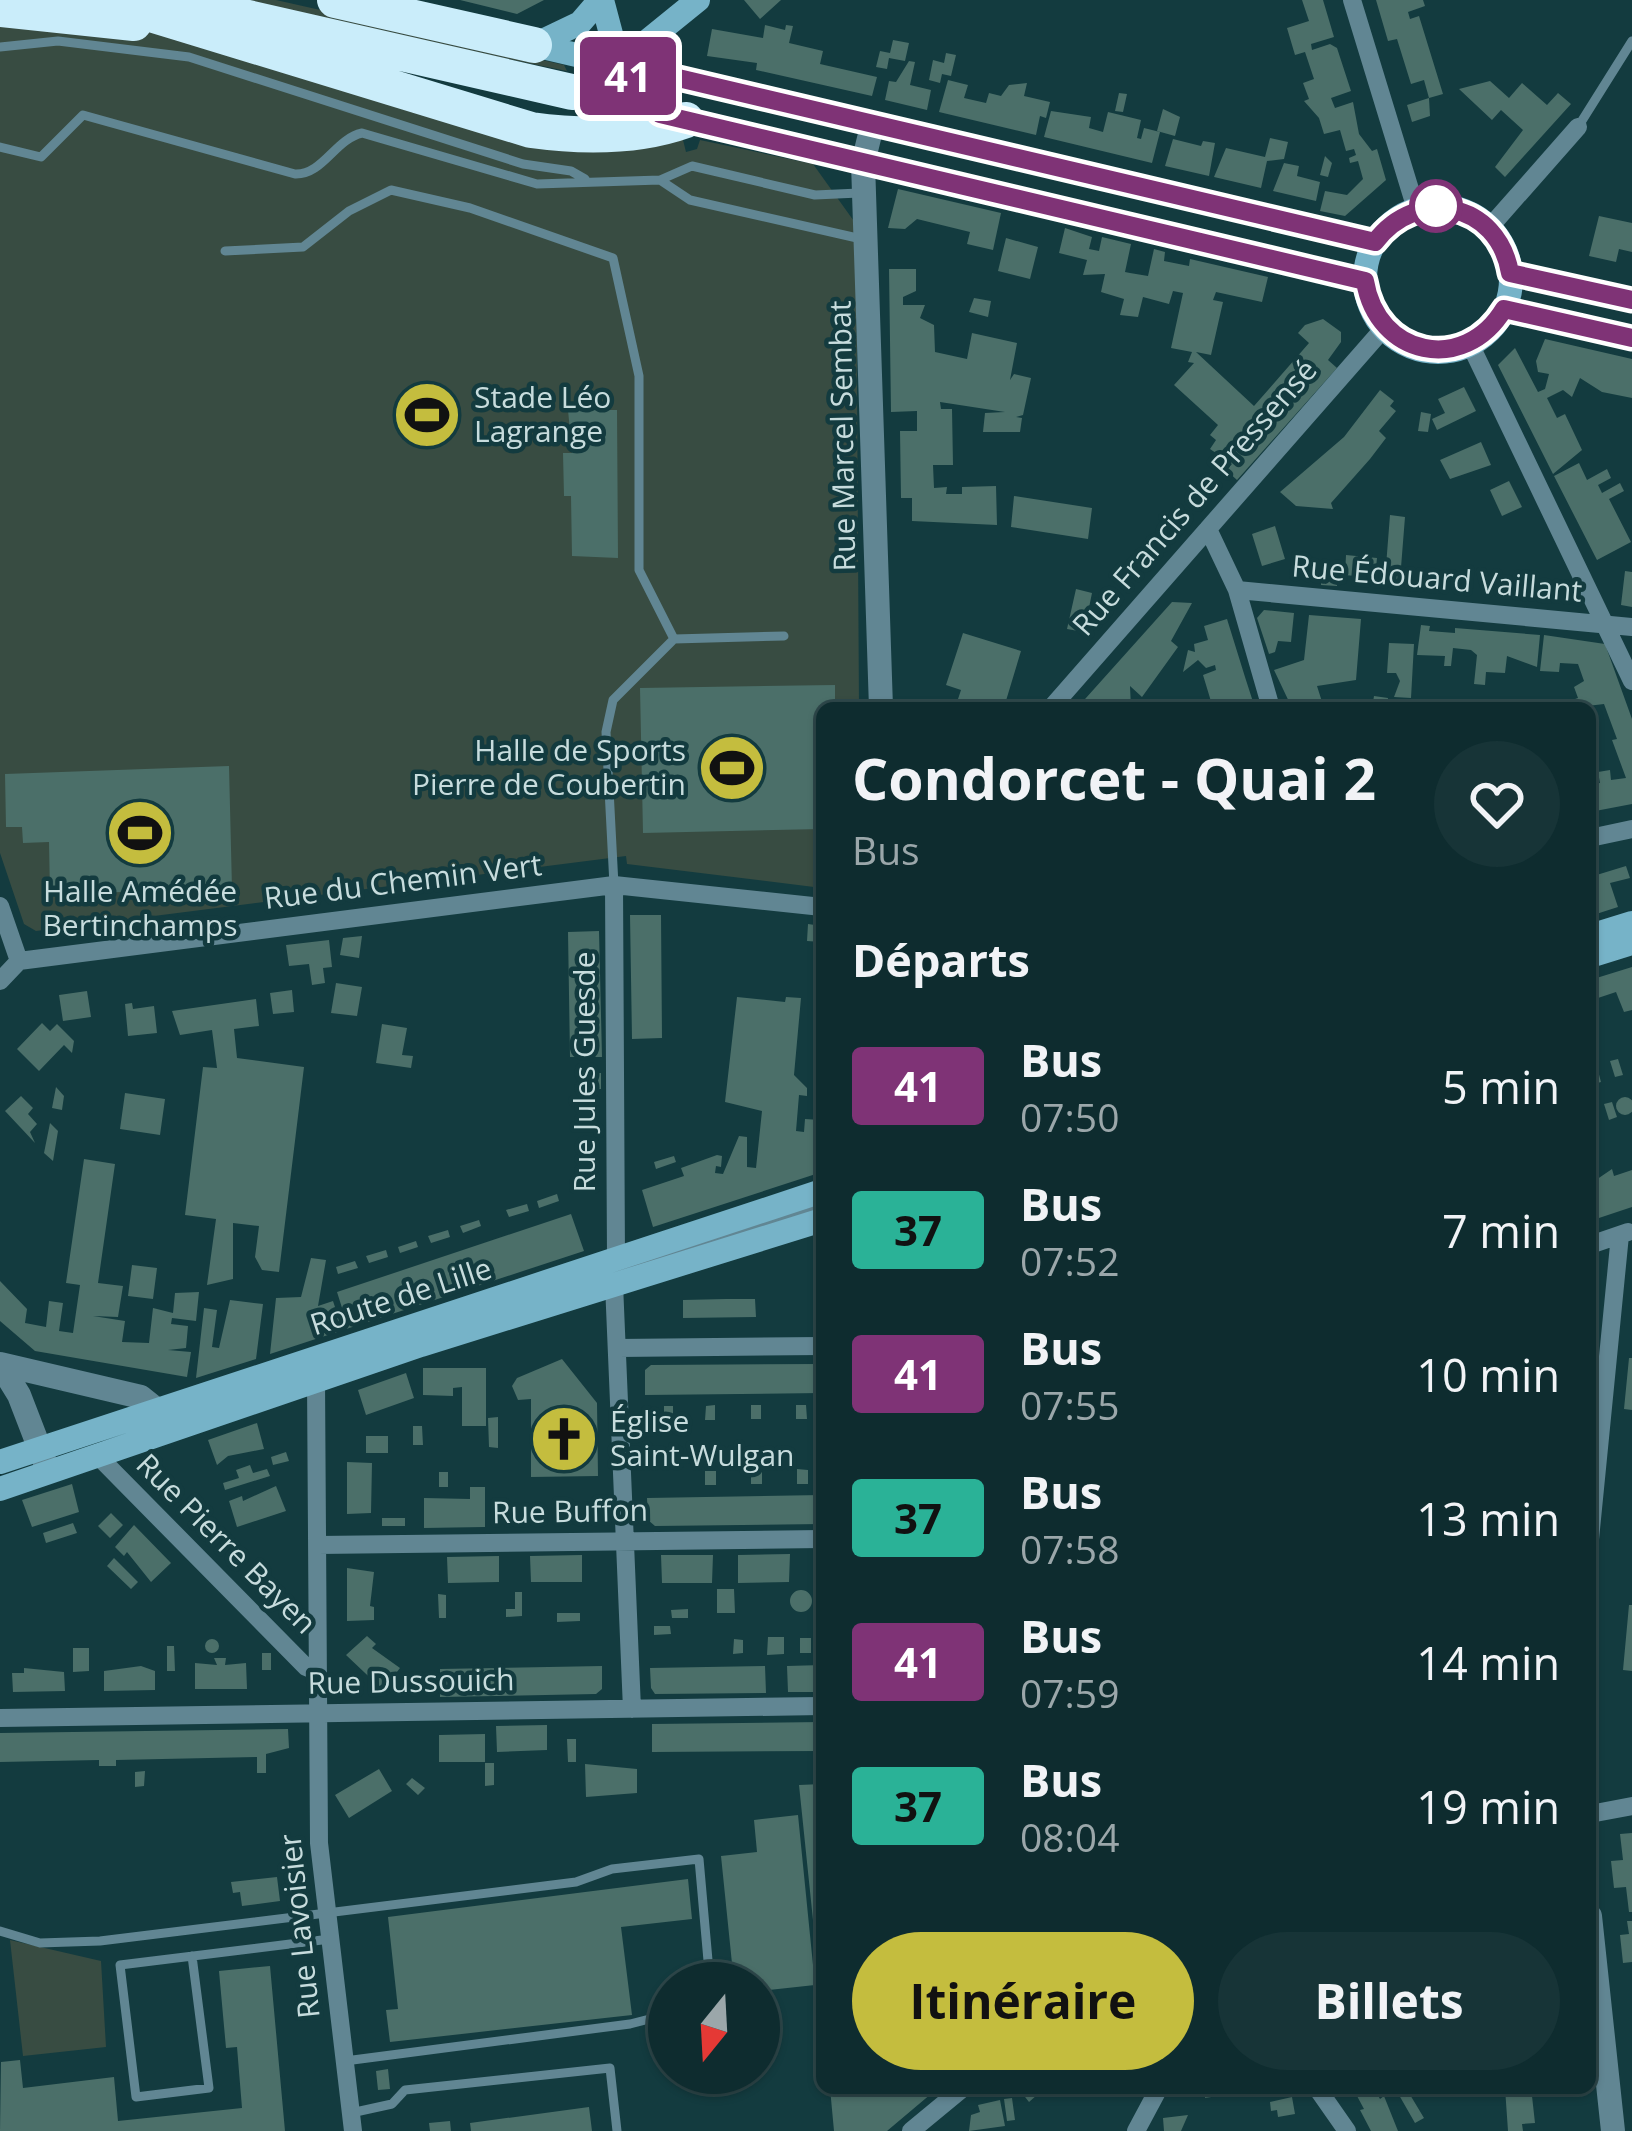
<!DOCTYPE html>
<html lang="fr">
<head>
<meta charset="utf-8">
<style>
  body { margin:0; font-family:"Open Sans",sans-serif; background:#173437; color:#f1f3f6; height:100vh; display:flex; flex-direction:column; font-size:45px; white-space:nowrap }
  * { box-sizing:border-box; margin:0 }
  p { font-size:39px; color:#9ba7aa }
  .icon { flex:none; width:66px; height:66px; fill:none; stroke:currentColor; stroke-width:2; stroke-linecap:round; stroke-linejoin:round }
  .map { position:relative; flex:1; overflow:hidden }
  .sheet { position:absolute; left:816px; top:702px; width:780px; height:1392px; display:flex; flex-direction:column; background:#0e2c2f; border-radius:18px; box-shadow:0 3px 9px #0004,0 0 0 3px #2e484b }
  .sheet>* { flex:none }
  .badge { padding:0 24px; border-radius:9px; font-size:42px; line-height:78px }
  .needle { width:78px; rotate:198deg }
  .tools { position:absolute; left:648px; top:1962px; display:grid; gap:24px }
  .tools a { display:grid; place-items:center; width:132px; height:132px; border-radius:50%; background:#0e2c2f; box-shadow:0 3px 9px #0004,0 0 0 3px #2e484b; font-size:60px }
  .map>.badge { position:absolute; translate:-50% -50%; box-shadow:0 0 0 6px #fff }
  h2 { padding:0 36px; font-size:45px; line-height:108px }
  .round { display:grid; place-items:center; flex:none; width:126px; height:126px; border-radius:63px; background:#173437 }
  .overview { display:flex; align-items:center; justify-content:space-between; height:204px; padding:0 36px }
  h1 { font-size:57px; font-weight:700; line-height:90px }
  .action { display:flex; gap:24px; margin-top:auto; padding:24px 36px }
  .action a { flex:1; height:138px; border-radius:72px; background:#c4bd3e; color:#111; font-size:48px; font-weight:700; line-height:138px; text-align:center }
  .action a+a { background:#173437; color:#f1f3f6 }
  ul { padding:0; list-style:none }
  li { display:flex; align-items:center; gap:36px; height:144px; padding:0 36px }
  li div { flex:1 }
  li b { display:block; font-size:45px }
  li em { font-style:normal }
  li .badge { min-width:132px; font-weight:700; text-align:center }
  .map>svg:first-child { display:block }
  .green { fill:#384c42 }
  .building { fill:#4b6f69 }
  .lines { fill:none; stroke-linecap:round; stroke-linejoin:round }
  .service { stroke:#618693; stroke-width:9 }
  .minor { stroke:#618693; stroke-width:18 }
  .tertiary { stroke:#618693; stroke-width:24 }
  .secondary { stroke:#76b3c8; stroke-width:24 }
  .motorway { stroke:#caedfa; stroke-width:36 }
  .line-casing { stroke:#fff; stroke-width:27 }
  .line { stroke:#7f3376; stroke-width:18 }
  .stop-dot { fill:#fff; stroke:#7f3376; stroke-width:6 }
  .labels { text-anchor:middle; stroke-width:9; stroke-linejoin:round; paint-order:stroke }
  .poi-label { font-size:30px; fill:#c7dcdd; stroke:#133b3f; text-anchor:start }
  .street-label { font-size:30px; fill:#c7dcdd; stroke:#133b3f }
</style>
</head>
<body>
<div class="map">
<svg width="1632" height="2131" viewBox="0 0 1632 2131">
  <rect width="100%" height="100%" fill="#133b3f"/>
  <path class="green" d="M221 0H276L564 65 567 71Z
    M0 17 154 31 278 68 683 140 686 152 697 149 700 140 813 164 856 224 859 708H822V888L627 864 626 856 36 931 24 924 0 853Z
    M10 1940 101 1961 106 2047 23 2056Z"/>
  <path class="building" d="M460 0H544L517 14Z
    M744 0H781L760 19Z
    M1302 0H1323L1334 37 1311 44 1312 50 1330 44 1337 48 1351 91 1331 98 1335 108 1353 102 1359 134 1372 151 1377 149 1386 180 1345 216 1320 211 1325 191 1347 195 1363 179 1358 161 1350 163 1349 158 1356 155 1354 149 1346 151 1340 130 1324 134 1319 118 1304 101 1309 99 1303 83 1314 79 1305 52 1295 55 1287 28 1309 21Z
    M1376 0H1423L1425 6 1408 12 1410 19 1419 16 1443 94 1429 98 1424 80 1411 84 1397 39 1388 41Z
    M765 25 785 30 786 25 793 26 789 43 823 51 820 64 877 77 872 96 756 70 757 63 707 56 712 29 763 38Z
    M893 40 909 43 905 61 889 58 887 69 876 67 880 51 890 53Z
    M946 53 956 55 951 76 942 74 940 83 929 80 933 60 944 63Z
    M909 61 915 62 910 85 931 90 927 110 885 100 889 81 896 82Z
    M948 80 968 85 964 98 986 103 989 93 1001 96 1009 85 1027 83 1024 96 1050 102 1046 118 1040 116 1036 135 939 112Z
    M1490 81 1509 98 1522 83 1547 105 1558 93 1571 104 1505 177 1495 167 1523 130 1501 110 1492 120 1459 89Z
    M1119 93 1127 94 1123 112 1115 111Z
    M1429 98 1430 116 1412 122 1407 105Z
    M1163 109 1180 117 1175 136 1157 131Z
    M1051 111 1091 117 1089 128 1103 132 1108 112 1141 120 1137 138 1141 139 1144 128 1160 132 1152 163 1044 137Z
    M1270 138 1288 142 1284 159 1267 161 1261 188 1214 177 1226 148 1265 157Z
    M1173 139 1201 146 1203 141 1215 143 1209 176 1165 166Z
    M1325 156 1332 163 1328 177 1320 175Z
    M1284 163 1299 166 1297 176 1320 182 1316 201 1273 191Z
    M898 189 1001 213 993 250 967 244 970 232 917 219 905 229 888 228Z
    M1599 216 1632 223V252L1619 249 1616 262 1589 256Z
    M1065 228 1092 237 1089 249 1099 251 1102 237 1131 244 1125 272 1130 273 1148 276 1154 249 1165 252 1164 261 1189 266 1190 259 1268 277 1262 302 1216 292 1213 300 1223 302 1211 355 1196 352 1254 406 1309 343 1298 333 1305 325 1323 319 1341 332V342L1328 360 1337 368 1237 480 1226 470 1232 464 1210 449 1216 440 1210 435 1218 425 1174 385 1194 363 1188 362 1192 352 1171 348 1183 293 1173 291 1169 304 1143 297 1138 317 1120 315 1124 299 1101 292 1105 274 1083 275 1087 260 1059 253Z
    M1006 238 1038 247 1030 279 998 271Z
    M889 269H916V291L903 297V305H925L920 318 934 325 935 352 967 359 972 333 1017 343 1010 380 1014 374 1031 378 1023 415 1016 417 1022 418 1020 432H983L985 413 1005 412 940 402 941 409H952L953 465H933L934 488 947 487 946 494H962V487L996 486 997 525 912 521V498H901L900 431H917V411L891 412Z
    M974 298 991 301 988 317 969 312Z
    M1545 339 1632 359V398L1602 392 1580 378 1572 397 1563 390 1547 398 1557 418 1565 414 1582 450 1553 474 1498 365 1515 348 1538 392 1545 389 1549 374 1538 372 1536 361Z
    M1464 387 1476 411 1437 430 1432 419 1445 413 1438 399Z
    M1380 390 1394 401 1390 406 1396 411 1379 431 1386 438 1370 459 1331 503 1333 509 1296 506 1280 492 1344 437Z
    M568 410H617L618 558 572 556 571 496H564L563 453H572Z
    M1421 412 1431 414 1428 432 1418 431Z
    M1481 442 1491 465 1450 479 1440 460Z
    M1579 463 1587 480 1607 469 1611 478 1598 485 1602 493 1620 483 1624 491 1609 499 1631 542 1597 560 1554 476Z
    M1509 481 1522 507 1502 516 1490 490Z
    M1014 496 1092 508 1088 539 1011 527Z
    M1390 515 1405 517 1400 580 1385 579Z
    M1275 526 1285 559 1262 566 1252 534Z
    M1346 555 1377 558 1375 578 1345 575Z
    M1322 568 1338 570 1337 586 1321 585Z
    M1625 571 1632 572V607L1621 605Z
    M1076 589 1092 593 1084 632 1067 629Z
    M1172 602 1192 603 1171 641 1178 647 1142 697 1130 686 1131 708H1077Z
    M1264 610 1294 613 1291 642 1278 641 1275 652 1269 654 1257 618Z
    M1309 615 1361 619 1356 680 1317 686 1324 708H1292L1274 670 1304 660Z
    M1227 619 1245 677 1255 708H1213L1203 675 1216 670 1215 665 1206 668 1198 660 1183 672 1188 650 1195 652 1194 644 1208 640 1204 626Z
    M1421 625 1430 626 1429 631 1455 633V628L1540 635 1537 667 1507 656 1505 673 1486 672 1485 685 1474 684 1477 655 1471 650 1453 648 1451 666H1444L1445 656 1417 655Z
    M963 633 1021 651 1005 704 989 699 986 708H955L961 690 946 685Z
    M1544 635 1605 644 1632 719V804L1590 812V784L1600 783 1598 772 1610 770 1611 780 1626 778 1612 740 1617 739 1604 704 1571 708 1569 701 1578 698 1574 687 1584 681 1578 664 1560 663 1559 672 1540 671Z
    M1389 643 1414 644 1411 698 1394 697 1400 681 1396 673H1387Z
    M835 685V708H822V829L643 833 640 688Z
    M1374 696 1388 698 1387 708H1372Z
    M229 766 232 889 50 894 49 842 23 843 22 827H6L5 774Z
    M1626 866 1630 878 1610 883 1618 907 1590 916V877Z
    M630 915H661L662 1038 632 1039Z
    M808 924 822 926V942L807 941Z
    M599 931 602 1057H570L568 932Z
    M362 936 359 958 340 955 343 938Z
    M329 940 332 967 323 968 325 983 312 985 309 964 289 966 286 945Z
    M1632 967V1010L1624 1012 1616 992 1592 1000 1599 1021 1590 1024V980Z
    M336 983 362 987 357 1016 331 1013Z
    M292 990 294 1012 273 1014 270 993Z
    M87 991 91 1017 63 1021 59 995Z
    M737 997 785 1002 786 997 801 998 794 1075 807 1088V1096L799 1095 796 1131 804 1132 805 1119 820 1120 822 1172 653 1227 642 1190 684 1176 681 1168 717 1155 722 1156 721 1167 716 1166 715 1173 723 1174 739 1136 747 1137V1167L756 1168 762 1111 725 1102Z
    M256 999 259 1026 234 1029 237 1058 304 1067 279 1272 262 1270 255 1257 259 1226 233 1223V1279L207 1285 216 1219 185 1215 203 1067 217 1068 212 1030 180 1035 172 1011Z
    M132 1003 133 1009 154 1006 157 1033 128 1036 125 1004Z
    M42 1023 50 1031 57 1024 74 1041 72 1053 64 1045 39 1071 17 1049Z
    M382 1024 407 1028 402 1055 413 1056 411 1068 376 1063Z
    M1618 1059 1623 1075 1615 1077 1610 1061Z
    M1597 1067 1601 1082 1590 1085V1069Z
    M585 1073H601V1089L584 1090Z
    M56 1087 64 1096 62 1110 52 1108Z
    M125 1093 165 1099 160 1135 120 1129Z
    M21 1096 33 1108 28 1114 37 1124 30 1132 35 1143 5 1111Z
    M1616 1106a9 9 0 1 1 18 0a9 9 0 1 1-18 0Z
    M1612 1102 1617 1117 1609 1120 1604 1104Z
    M50 1123 58 1131 53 1161 44 1153Z
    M674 1156 676 1162 656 1169 654 1162Z
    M84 1159 115 1164 98 1283 123 1286 118 1317 93 1316 125 1321 122 1342 149 1343 153 1308 173 1313 175 1293 199 1292 196 1321 172 1318 171 1324 188 1326 186 1348 168 1350 191 1352 187 1377 35 1351 0 1321V1281L27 1309 25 1323 46 1327 49 1301 63 1303 59 1331 73 1333 80 1285 66 1283Z
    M1612 1169 1614 1176 1632 1170V1207L1590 1221V1184Z
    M557 1194 559 1201 539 1208 537 1201Z
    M527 1204 529 1211 509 1217 506 1210Z
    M571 1214 584 1251 270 1354 276 1298 301 1297 311 1258 326 1260 318 1306 333 1301 337 1313 343 1311 337 1292Z
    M479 1220 481 1226 463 1233 460 1226Z
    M448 1230 450 1237 431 1243 428 1236Z
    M416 1241 418 1247 400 1253 398 1247Z
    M386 1250 388 1257 369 1263 366 1256Z
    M355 1261 358 1268 338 1274 336 1267Z
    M132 1265 157 1268 153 1299 128 1296Z
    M726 1299H755L756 1317 683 1318V1300Z
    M230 1300 263 1304 256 1359 196 1378 204 1308 217 1310 212 1347 219 1348Z
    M1629 1358H1632V1410L1624 1409Z
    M562 1359 597 1403 598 1476 531 1477V1399L518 1400 512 1386 517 1378Z
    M822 1364V1393L645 1395V1370L651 1365Z
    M423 1368H486V1426H462V1387L453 1388V1396L423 1395Z
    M406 1373 414 1398 366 1415 358 1390Z
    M715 1405V1420H705L706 1406Z
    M751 1405H761V1419H751Z
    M796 1405H806L807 1419H796Z
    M664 1406H673V1421H664Z
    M498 1417V1448L489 1447 488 1418Z
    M257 1423 264 1449 228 1456 217 1465 208 1440Z
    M413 1426H422L423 1445H413Z
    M366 1436H388V1453H366Z
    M286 1452 289 1461 273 1465 271 1457Z
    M347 1462 372 1463 371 1513 347 1514Z
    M250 1465 253 1473 267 1469 270 1476 225 1490 223 1483 239 1478 236 1470Z
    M751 1467 762 1468V1484H751Z
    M797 1469 808 1470V1484H797Z
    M705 1471H716V1485H705Z
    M439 1472H448V1487H439Z
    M72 1484 79 1512 32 1527 22 1500Z
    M276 1486 286 1511 237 1527 229 1501 242 1496 243 1501Z
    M470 1487H485V1527L424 1528V1498L470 1499Z
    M822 1495V1524L655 1526 648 1520 647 1498Z
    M111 1513 123 1525 110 1538 98 1526Z
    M382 1518H405V1526H382Z
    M73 1523 77 1533 46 1543 43 1533Z
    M134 1525 171 1563 151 1582 127 1552 124 1556 115 1547Z
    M790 1554 789 1582 738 1583V1555Z
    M814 1554H822V1581L815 1582Z
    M582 1555V1582H531L530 1556Z
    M661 1555H713L712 1583H662Z
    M499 1556V1582L448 1583 447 1557Z
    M114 1558 138 1582 131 1589 107 1566Z
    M347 1568 374 1572 370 1606 374 1607V1620L347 1621Z
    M717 1589H734L735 1613H717Z
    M790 1601a11 11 0 1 1 22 0a11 11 0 1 1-22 0Z
    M515 1592H522V1616L506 1617V1609H515Z
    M438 1594 446 1595V1618H439Z
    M1629 1605H1632V1671L1623 1670Z
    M688 1609V1618H672L671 1610Z
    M557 1613H580V1621L557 1622Z
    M654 1626H670L671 1634 654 1635Z
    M367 1636 376 1644 372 1648 400 1668 383 1690 346 1655Z
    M768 1637H784V1654L767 1655Z
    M800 1638H811V1653H800Z
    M734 1639 743 1640V1653L733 1654Z
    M205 1646a7 7 0 1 1 14 0a7 7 0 1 1-14 0Z
    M167 1646H174L175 1671H167Z
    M73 1648H89V1671L73 1672Z
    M262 1653H271V1670H262Z
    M214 1658H226L225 1665 246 1663 247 1689H195V1663L217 1665Z
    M822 1665V1692H788L787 1666Z
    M141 1666 155 1671V1690L104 1691V1671Z
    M602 1666V1689L596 1694 440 1697V1669Z
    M765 1666 766 1693 655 1694 651 1688 650 1668Z
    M24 1668 64 1672 65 1691 13 1692 12 1673H24Z
    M822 1722V1751L652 1752V1724Z
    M547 1725V1750L497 1752 496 1726Z
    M288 1729 289 1748 266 1754V1773H257V1757L116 1760V1766H99V1760L0 1762V1733Z
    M485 1734V1762H439V1735Z
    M567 1739H576V1762H568Z
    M485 1763H494V1785L485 1786Z
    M585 1764 637 1769V1793L586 1797Z
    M379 1769 392 1791 349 1818 335 1795Z
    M145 1771 144 1786 135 1787V1772Z
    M412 1778 425 1788 418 1795 406 1784Z
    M822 1784V1978H819L799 1785Z
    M798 1815 815 1985 759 1991V1983H734L721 1856 757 1852 754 1820Z
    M1632 1833V1912H1629L1626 1887 1614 1888 1611 1861 1623 1860 1620 1834Z
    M277 1877 280 1901 242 1906 240 1892 233 1893 231 1882Z
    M688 1879 692 1919 621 1927 632 2015 390 2042 386 2010 398 2009 388 1917Z
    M1627 1921H1632V1962L1623 1963 1620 1935 1629 1934Z
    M270 1966 285 2131H0L1 2062 20 2060 23 2088 114 2077 118 2121 242 2108 237 2047 226 2048 219 1971Z
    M388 2069 390 2089 378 2090 376 2071Z
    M830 2088H938L887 2131H834Z
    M1018 2088H1045L1029 2102Z
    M1205 2088H1249V2091L1205 2098Z
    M1374 2088 1380 2099 1384 2096 1398 2131H1371L1360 2110 1364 2109 1357 2096Z
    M1395 2088H1406L1424 2118 1415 2123Z
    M1505 2088 1532 2096 1535 2123 1522 2124 1523 2131H1508Z
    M1292 2097 1295 2114 1278 2117 1277 2110 1271 2111 1270 2102Z
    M1012 2098 1015 2120 1007 2121 1004 2099Z
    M1000 2100 1005 2126 969 2131 971 2115 980 2112 978 2105Z
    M589 2107 592 2131H471L470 2123Z
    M1188 2115 1181 2131H1164L1163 2118Z
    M450 2121 451 2131H430L429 2123Z"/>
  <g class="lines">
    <path class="service" d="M0 47 58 41 189 57 523 164 571 171 585 179
      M1578 127 1632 41
      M0 147 41 157 83 115 295 174C323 175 335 139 362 133L537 184 660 180 692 166 815 195 859 193
      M660 180 690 200 866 240
      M225 251 303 247 349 211 391 190 470 208 613 258 639 376V570L674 639
      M614 885 606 732 613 700 674 639 784 636
      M615 1272 822 1205
      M0 1931 40 1943 100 1941 576 1882 612 1869 699 1859 710 1983
      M192 1956 209 2088 136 2097 120 1965 330 1939
      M345 2061 630 2024 669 2014
      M351 2113 392 2104 405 2090 610 2068 617 2131"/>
    <path class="minor" d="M1352 0 1416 209
      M1489 228 1578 127
      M1470 344 1632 681
      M1208 529 1237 590 1271 708
      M1237 590 1632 627
      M1051 708 1384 328
      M1590 838 1632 829
      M614 885 616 1259
      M0 906 19 961
      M0 981 19 961 614 885 822 907
      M1590 1245 1628 1232
      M614 1284 632 1709
      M618 1348 822 1346
      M316 1380 319 1843 353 2131
      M96 1454 306 1667 318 1672
      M1590 1539 1620 1235
      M318 1545 822 1539
      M0 1718 822 1706
      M1590 1814 1632 1806
      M1317 2088 1347 2131
      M911 2131 963 2088
      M1136 2131 1159 2088"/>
    <path class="tertiary" d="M872 126 863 163 881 708
      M0 1364 141 1397 156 1409 152 1427
      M0 1364 19 1395 46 1465
      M1590 1916 1613 2131"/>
    <path class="secondary" d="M602 0 619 64 660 114
      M534 45 1375 242
      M534 45 580 23 600 0
      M572 92 1365 281
      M572 92 619 64 698 0
      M1365 279a73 73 0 1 1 146 0a73 73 0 1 1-146 0Z
      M1510 273 1632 300
      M1504 309 1632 338
      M1590 936 1632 923
      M1590 956 1632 943
      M0 1462 822 1191
      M0 1489 421 1345 822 1220"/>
    <path class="motorway" d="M105 0 531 130C582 137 636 138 686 120
      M335 0 534 45
      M178 2 572 92
      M0 9 134 23"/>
  </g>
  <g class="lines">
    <g class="line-casing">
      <path id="line" d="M1632 300 1510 273C1498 202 1417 186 1375 242L619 64 660 114 1365 281C1377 356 1464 375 1504 309L1632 338"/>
    </g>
    <use href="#line" class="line"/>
  </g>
  <defs>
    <g id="stadium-disc" transform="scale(3.45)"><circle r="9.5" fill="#c4bd3e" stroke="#133b3f"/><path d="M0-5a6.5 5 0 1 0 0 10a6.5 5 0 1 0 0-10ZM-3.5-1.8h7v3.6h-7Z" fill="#111"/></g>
    <g id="church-disc" transform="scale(3.45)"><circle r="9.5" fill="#c4bd3e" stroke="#133b3f"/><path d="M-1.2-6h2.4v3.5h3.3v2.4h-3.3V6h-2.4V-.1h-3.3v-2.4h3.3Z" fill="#111"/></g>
  </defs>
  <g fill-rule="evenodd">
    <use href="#stadium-disc" x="427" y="415"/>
    <use href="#stadium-disc" x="732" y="768"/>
    <use href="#stadium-disc" x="140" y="833"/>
    <use href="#church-disc" x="564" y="1439"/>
  </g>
  <circle class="stop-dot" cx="1436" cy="206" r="24"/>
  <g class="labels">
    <g class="poi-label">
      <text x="474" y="408">Stade Léo<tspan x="474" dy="34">Lagrange</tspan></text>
      <text x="686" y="761" text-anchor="end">Halle de Sports<tspan x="686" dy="34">Pierre de Coubertin</tspan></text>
      <text x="140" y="902" text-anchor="middle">Halle Amédée<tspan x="140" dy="34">Bertinchamps</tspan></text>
      <text x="610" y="1432">Église<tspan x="610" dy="34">Saint-Wulgan</tspan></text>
    </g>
    <g class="street-label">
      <text transform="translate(843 436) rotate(-91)" y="10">Rue Marcel Sembat</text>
      <text transform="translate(1195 498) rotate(-49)" y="10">Rue Francis de Pressensé</text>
      <text transform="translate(1437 579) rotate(5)" y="10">Rue Édouard Vaillant</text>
      <text transform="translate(403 882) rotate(-7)" y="10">Rue du Chemin Vert</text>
      <text transform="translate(585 1072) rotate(-90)" y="10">Rue Jules Guesde</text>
      <text transform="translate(401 1297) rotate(-18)" y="10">Route de Lille</text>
      <text transform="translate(570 1512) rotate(-1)" y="10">Rue Buffon</text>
      <text transform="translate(226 1544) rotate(45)" y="10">Rue Pierre Bayen</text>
      <text transform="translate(411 1682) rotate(-1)" y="10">Rue Dussouich</text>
      <text transform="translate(300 1926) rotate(-96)" y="10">Rue Lavoisier</text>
    </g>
  </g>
</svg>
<div class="tools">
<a><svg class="needle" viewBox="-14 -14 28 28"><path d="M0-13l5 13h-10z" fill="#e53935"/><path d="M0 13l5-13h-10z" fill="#9ba7aa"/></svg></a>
</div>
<b class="badge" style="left:628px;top:76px;background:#7f3376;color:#fff">41</b>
<section class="sheet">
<div class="overview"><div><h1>Condorcet - Quai 2</h1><p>Bus</p></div><a class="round"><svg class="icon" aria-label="heart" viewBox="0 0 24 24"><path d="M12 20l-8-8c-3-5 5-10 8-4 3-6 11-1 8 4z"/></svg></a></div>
<h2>Départs</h2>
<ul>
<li><span class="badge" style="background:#7f3376;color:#fff">41</span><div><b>Bus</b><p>07:50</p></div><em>5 min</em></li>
<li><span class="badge" style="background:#2ab297;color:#111">37</span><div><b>Bus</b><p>07:52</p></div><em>7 min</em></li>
<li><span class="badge" style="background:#7f3376;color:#fff">41</span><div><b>Bus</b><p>07:55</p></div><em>10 min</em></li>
<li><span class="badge" style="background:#2ab297;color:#111">37</span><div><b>Bus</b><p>07:58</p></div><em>13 min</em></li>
<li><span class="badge" style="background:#7f3376;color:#fff">41</span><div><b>Bus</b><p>07:59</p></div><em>14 min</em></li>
<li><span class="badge" style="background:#2ab297;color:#111">37</span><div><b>Bus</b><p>08:04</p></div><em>19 min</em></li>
</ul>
<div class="action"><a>Itinéraire</a><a>Billets</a></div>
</section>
</div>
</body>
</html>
